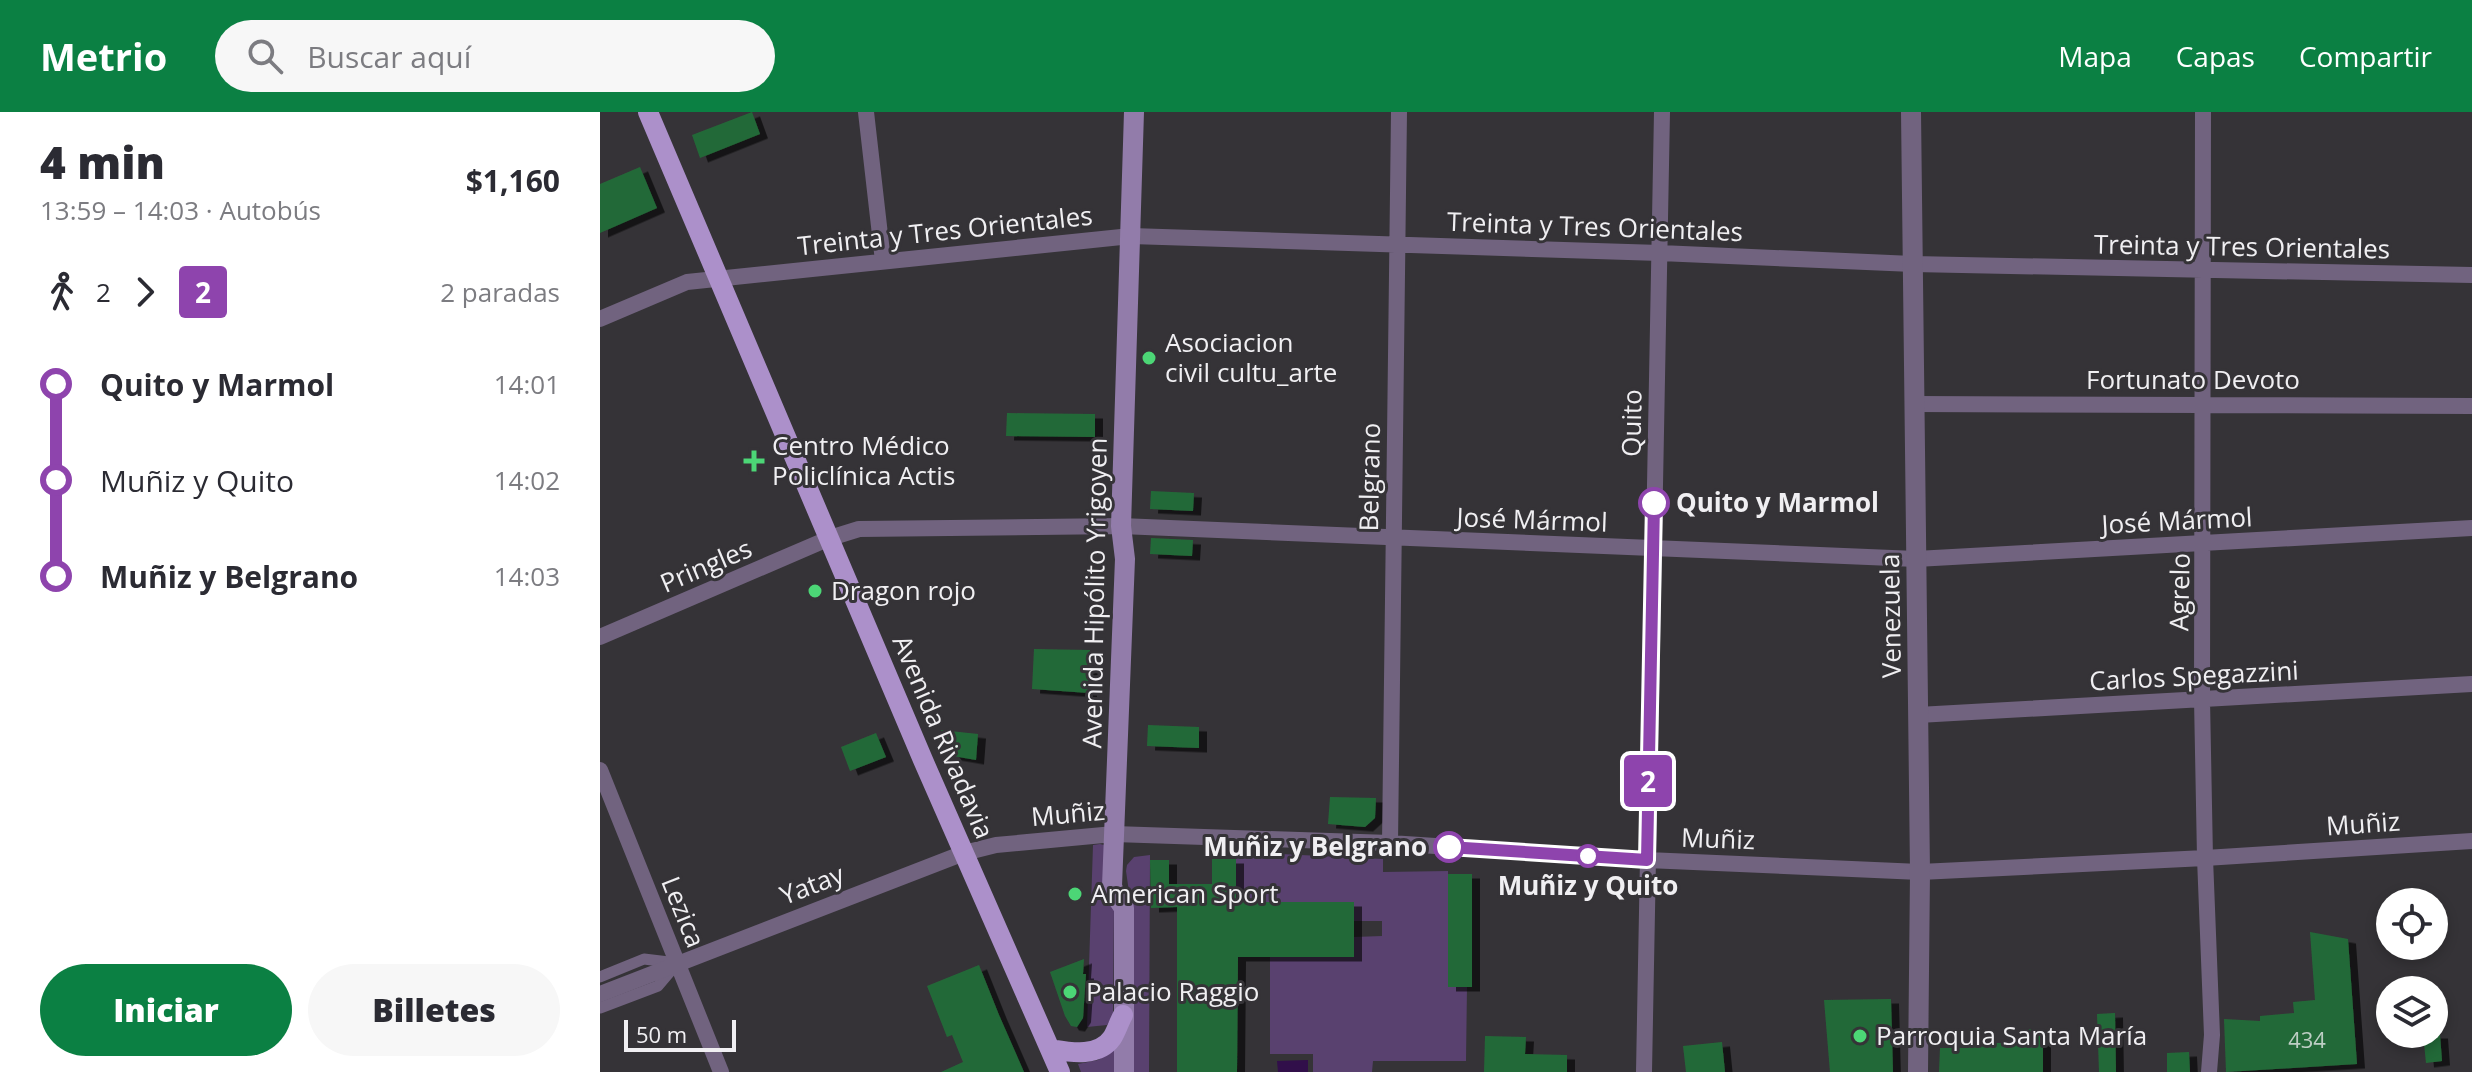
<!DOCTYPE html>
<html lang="es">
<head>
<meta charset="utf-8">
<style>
  body { margin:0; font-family:"Open Sans",sans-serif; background:#f7f7f7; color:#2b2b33; height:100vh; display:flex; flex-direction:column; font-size:30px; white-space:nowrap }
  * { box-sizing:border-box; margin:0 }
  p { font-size:26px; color:#7c7c81 }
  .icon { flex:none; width:44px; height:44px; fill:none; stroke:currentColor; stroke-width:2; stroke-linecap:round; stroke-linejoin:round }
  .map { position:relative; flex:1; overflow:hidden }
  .side { display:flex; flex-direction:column; background:#fff; width:600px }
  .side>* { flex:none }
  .badge { padding:0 16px; border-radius:6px; font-size:28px; line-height:52px }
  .fabs { position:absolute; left:1776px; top:776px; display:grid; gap:16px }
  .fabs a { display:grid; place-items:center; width:72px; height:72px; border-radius:50%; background:#fff; box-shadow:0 4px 12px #0003; font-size:40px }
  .scale { position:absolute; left:24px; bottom:20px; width:112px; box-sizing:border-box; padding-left:8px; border:4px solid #f0eff2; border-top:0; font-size:22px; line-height:28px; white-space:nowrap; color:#f0eff2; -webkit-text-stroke:6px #353337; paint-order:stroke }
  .map>.badge { position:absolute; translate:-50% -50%; box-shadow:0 0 0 4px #fff }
  .legs { display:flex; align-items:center; gap:12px; height:88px; padding:0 40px; font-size:26px }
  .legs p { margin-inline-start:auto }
  .overview { display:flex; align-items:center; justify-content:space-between; height:136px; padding:0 40px }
  h1 { font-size:44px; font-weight:800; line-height:60px }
  .action { display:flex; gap:16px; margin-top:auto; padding:16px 40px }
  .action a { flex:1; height:92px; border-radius:48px; background:#0b8043; color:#fff; font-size:32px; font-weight:800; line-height:92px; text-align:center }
  .action a+a { background:#f7f7f7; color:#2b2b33 }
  ul { padding:0 40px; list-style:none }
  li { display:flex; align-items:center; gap:28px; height:96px; font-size:30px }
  li i { display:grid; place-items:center; width:12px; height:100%; margin:0 10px; background:currentColor }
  li i::after { content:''; width:20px; height:20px; margin:-10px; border:6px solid; border-radius:50%; background:#fff }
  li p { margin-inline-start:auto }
  li:first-child i { background:linear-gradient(#0000 50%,currentColor 0) }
  li:last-child i { background:linear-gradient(currentColor 50%,#0000 0) }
  header { display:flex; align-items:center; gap:48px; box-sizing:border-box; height:112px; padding:0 40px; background:#0b8043; color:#fff }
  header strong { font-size:38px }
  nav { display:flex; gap:44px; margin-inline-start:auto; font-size:28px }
  .search { width:560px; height:72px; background:#f7f7f7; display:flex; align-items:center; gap:20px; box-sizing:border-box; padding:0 28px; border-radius:44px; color:#7c7c81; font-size:30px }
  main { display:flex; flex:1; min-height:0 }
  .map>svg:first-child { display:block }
  .green { fill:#59416f }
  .water { fill:#310f4a }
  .building { fill:#246938; filter:url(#shadow) }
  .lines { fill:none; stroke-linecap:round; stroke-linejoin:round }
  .pedestrian { stroke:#71637f; stroke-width:11 }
  .minor { stroke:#71637f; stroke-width:16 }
  .tertiary { stroke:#71637f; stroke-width:20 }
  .secondary { stroke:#927caa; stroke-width:20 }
  .primary { stroke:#ac90ca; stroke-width:20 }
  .line-1-casing { stroke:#fff; stroke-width:18 }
  .line-1 { stroke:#8e44ad; stroke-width:12 }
  .poi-dot { fill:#4cd676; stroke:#353337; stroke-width:3 }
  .stop-1-dot { fill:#fff; stroke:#8e44ad; stroke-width:4 }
  .labels { text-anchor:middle; stroke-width:6; stroke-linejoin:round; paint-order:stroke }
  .number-label { font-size:22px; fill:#bdcec4 }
  .street-label { font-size:26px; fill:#f0eff2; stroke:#353337 }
  .poi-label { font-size:26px; fill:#f0eff2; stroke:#353337; text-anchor:start }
  .stop-label { font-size:26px; font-weight:bold; fill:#f0eff2; stroke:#353337; text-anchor:start }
</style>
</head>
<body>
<header>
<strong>Metrio</strong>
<div class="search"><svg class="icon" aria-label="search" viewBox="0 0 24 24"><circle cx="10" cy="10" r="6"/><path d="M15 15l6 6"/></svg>Buscar aquí</div>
<nav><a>Mapa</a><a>Capas</a><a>Compartir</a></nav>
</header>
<main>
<section class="side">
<div class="overview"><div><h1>4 min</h1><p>13:59 – 14:03 · Autobús</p></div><b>$1,160</b></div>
<div class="legs"><svg class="icon" aria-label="walk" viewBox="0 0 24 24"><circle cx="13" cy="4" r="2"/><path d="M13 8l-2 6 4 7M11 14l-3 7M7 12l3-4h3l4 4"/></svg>2<svg class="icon" aria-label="forward" viewBox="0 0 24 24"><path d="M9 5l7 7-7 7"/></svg><b class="badge" style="background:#8e44ad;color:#fff">2</b><p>2 paradas</p></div>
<ul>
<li><i style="color:#8e44ad"></i><b>Quito y Marmol</b><p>14:01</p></li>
<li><i style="color:#8e44ad"></i><span>Muñiz y Quito</span><p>14:02</p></li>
<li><i style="color:#8e44ad"></i><b>Muñiz y Belgrano</b><p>14:03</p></li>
</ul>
<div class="action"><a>Iniciar</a><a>Billetes</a></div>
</section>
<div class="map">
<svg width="1872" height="960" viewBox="0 0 1872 960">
  <defs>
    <filter id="shadow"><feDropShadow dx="8" dy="4.5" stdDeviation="0" flood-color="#0009"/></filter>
  </defs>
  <rect width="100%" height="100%" fill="#353337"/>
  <path class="green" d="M500 732 504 733 514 798 513 904 507 913 487 915 493 733Z
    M636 740 783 747V760L848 759V874L867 875 866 949H773L772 960H713V942H670V845L754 825 782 824V809H754L625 790 636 777Z
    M550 743 549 960H531V794L526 759 527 753 534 745Z
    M518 935V960H481L478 952 498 948Z"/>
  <path class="water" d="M708 948V960H678L677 949Z"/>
  <path class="building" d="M152 0 160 22 100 46 92 23Z
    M40 55 57 96 0 121V72Z
    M407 301 495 302V325L406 324Z
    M551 379 594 381 593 399 550 397Z
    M551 426 593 428 592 444 550 442Z
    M434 537 490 538 489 581 432 577Z
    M548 613 599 615V636L547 634Z
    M341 618 378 622 376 648 353 644Z
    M276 621 286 645 250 659 241 635Z
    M730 685 776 686 775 706 765 715 728 712Z
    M612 747H636V790H754V845H638L637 960H577V795L551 796 550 748H569V772H612Z
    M848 762H872V875H848Z
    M1710 820 1748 827 1757 952 1626 960 1624 907 1660 909V904L1694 901 1693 890 1715 888Z
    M484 847 483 862H486L483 906 477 915 471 914 465 904 450 860Z
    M379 853 399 903 424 960H341L363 950 352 923 347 925 327 874Z
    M1291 887 1293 960H1230L1224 888Z
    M1515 901 1516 960H1499L1497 902Z
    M1426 917 1443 918V960H1339L1340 936H1369V931H1426Z
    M1823 922H1840L1842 949 1826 951Z
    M885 924 926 925 925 942 967 943V960H884Z
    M1122 930 1125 960H1086L1083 934Z
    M1589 940 1590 960H1567V941Z"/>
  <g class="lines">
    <path class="pedestrian" d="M0 865 44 847 77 851
      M0 896 58 874 75 854"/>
    <path class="minor" d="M266 0 283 149
      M1603 0 1602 587 1605 746 1612 923 1609 960
      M0 207 87 170 531 124 1060 141 1313 152 1872 163
      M1314 292 1872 294
      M0 525 230 426 259 417 521 414 1316 447 1872 416
      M1318 603 1872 572
      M0 658 121 960
      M790 731 799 0
      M0 882 364 741 396 733 514 722 790 731 1047 748 1320 760 1605 746 1872 729
      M1044 960 1062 0"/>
    <path class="tertiary" d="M1311 0 1320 760 1318 960"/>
    <path class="secondary" d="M524 960V796L515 783 512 774 525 447 521 414 534 0"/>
    <path class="primary" d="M48 0 323 648 460 960
      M450 937C469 940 498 946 512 926 516 920 519 910 523 903"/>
  </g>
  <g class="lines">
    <g class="line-1-casing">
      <path id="line-1" d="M849 735 1047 748 1054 391"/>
    </g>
    <use href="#line-1" class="line-1"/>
  </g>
  <g class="poi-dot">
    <circle cx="549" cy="246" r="8"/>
    <path d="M150 337h8v8h8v8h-8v8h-8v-8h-8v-8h8z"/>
    <circle cx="215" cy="479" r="8"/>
    <circle cx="475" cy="782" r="8"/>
    <circle cx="470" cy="880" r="8"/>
    <circle cx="1260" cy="924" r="8"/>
  </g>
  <g class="stop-1-dot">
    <circle cx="1054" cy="391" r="14"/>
    <circle cx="849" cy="735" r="14"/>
    <circle cx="988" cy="744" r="10"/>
  </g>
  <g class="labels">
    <g class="number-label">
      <text x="1707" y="936">434</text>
    </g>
    <g class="street-label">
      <text transform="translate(995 115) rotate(2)" y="9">Treinta y Tres Orientales</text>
      <text transform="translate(345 119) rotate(-6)" y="9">Treinta y Tres Orientales</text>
      <text transform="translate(1642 135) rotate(1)" y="9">Treinta y Tres Orientales</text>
      <text x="1593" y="277">Fortunato Devoto</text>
      <text transform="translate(1032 311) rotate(-89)" y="9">Quito</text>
      <text transform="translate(770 365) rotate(-89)" y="9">Belgrano</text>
      <text transform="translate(932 408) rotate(2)" y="9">José Mármol</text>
      <text transform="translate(1577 409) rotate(-3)" y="9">José Mármol</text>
      <text transform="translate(106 454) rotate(-23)" y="9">Pringles</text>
      <text transform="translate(1580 480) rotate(-89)" y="9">Agrelo</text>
      <text transform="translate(495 481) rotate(-89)" y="9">Avenida Hipólito Yrigoyen</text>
      <text transform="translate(1291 504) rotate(-91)" y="9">Venezuela</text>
      <text transform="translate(1594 564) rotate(-3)" y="9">Carlos Spegazzini</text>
      <text transform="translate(343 625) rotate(67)" y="9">Avenida Rivadavia</text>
      <text transform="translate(468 702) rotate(-5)" y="9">Muñiz</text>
      <text transform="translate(1763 712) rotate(-4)" y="9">Muñiz</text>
      <text transform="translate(1118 727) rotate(2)" y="9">Muñiz</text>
      <text transform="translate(212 773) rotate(-21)" y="9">Yatay</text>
      <text transform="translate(83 800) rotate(68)" y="9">Lezica</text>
    </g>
    <g class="poi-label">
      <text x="565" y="240">Asociacion<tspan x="565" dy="30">civil cultu_arte</tspan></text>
      <text x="172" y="343">Centro Médico<tspan x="172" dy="30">Policlínica Actis</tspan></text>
      <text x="231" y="488">Dragon rojo</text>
      <text x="491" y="791">American Sport</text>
      <text x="486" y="889">Palacio Raggio</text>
      <text x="1276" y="933">Parroquia Santa María</text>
    </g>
    <g class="stop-label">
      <text x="1076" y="400">Quito y Marmol</text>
      <text x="827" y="744" text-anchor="end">Muñiz y Belgrano</text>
      <text x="988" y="783" text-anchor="middle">Muñiz y Quito</text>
    </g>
  </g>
</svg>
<div class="fabs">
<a><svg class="icon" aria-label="locate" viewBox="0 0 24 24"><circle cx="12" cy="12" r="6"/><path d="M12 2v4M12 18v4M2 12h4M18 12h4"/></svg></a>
<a><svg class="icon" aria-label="layers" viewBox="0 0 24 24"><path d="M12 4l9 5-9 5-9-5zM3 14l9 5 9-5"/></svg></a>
</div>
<div class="scale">50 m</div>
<b class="badge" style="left:1048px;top:669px;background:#8e44ad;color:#fff">2</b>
</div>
</main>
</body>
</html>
